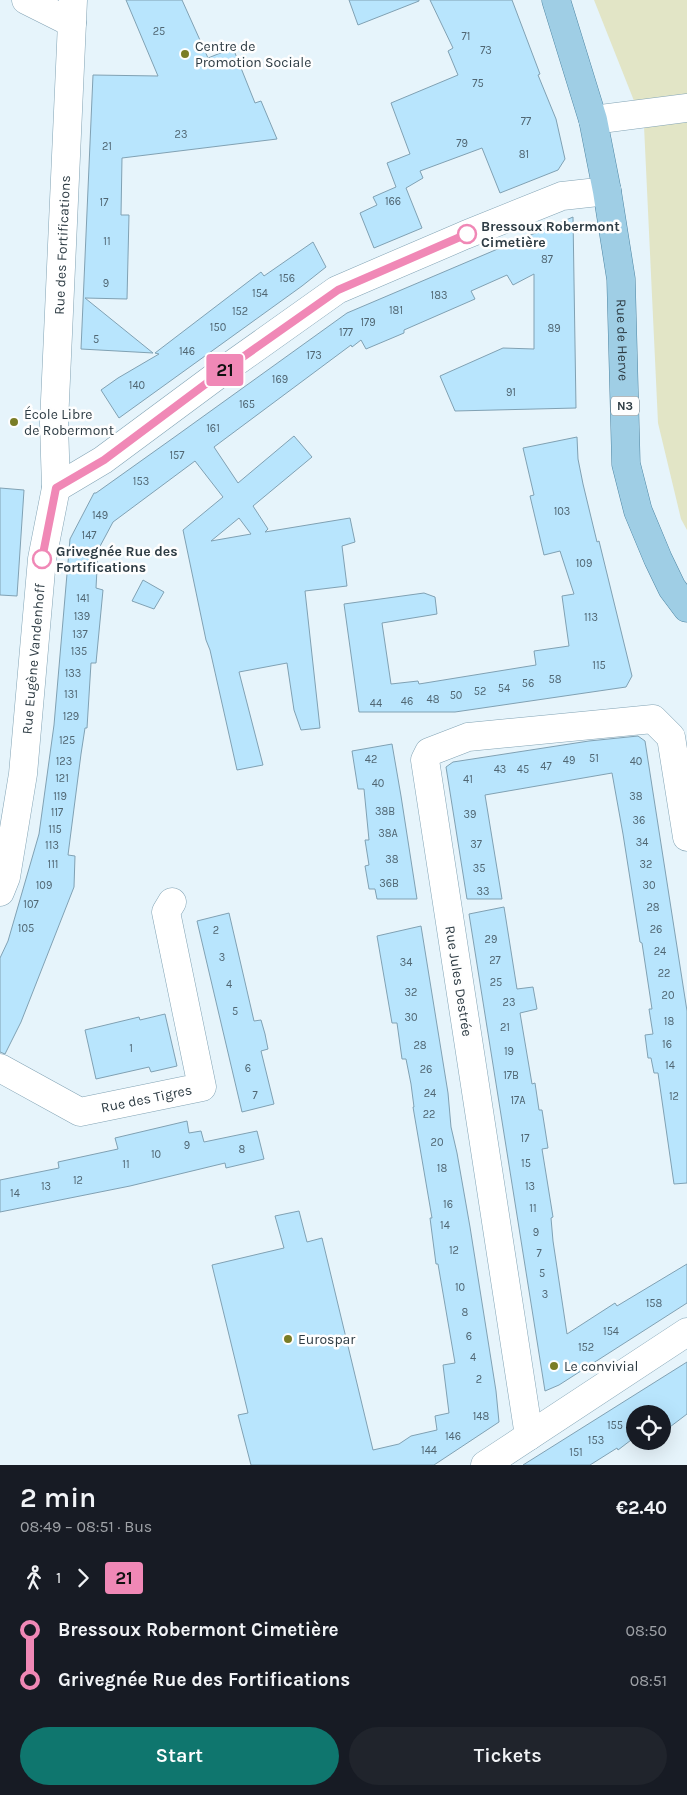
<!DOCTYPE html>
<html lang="en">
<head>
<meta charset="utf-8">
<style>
  body { margin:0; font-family:Karla,sans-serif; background:#20242c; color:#f1f3f6; height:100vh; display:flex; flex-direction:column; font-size:19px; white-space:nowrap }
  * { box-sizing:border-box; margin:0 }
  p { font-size:16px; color:#9ea1a6 }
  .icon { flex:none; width:28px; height:28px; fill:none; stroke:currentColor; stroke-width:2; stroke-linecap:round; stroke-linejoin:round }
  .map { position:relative; height:1465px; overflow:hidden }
  .side { display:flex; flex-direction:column; background:#171b24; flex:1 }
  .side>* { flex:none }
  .badge { padding:0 10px; border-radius:4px; font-size:18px; line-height:32px }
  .controls { position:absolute; left:626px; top:1405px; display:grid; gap:10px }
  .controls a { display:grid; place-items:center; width:45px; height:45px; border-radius:50%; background:#171b24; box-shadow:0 5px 20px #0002; font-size:25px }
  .map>.badge { position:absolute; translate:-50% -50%; box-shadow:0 0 0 2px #fff }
  .legs { display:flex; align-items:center; gap:8px; height:55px; padding:0 20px; font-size:16px }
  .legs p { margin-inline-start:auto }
  .overview { display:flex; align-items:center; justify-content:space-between; height:85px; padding:0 20px }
  h1 { font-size:28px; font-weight:600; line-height:38px }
  .primary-button { display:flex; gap:10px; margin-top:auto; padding:10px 20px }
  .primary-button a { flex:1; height:58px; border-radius:30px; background:#0f766e; color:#fff; font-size:20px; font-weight:600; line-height:58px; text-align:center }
  .primary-button a+a { background:#20242c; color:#f1f3f6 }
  ul { padding:0 20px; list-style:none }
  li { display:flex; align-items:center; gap:18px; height:50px; font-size:19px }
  li i { display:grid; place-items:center; width:8px; height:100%; margin:0 6px; background:currentColor }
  li i::after { content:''; width:12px; height:12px; margin:-6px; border:4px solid; border-radius:50%; background:#171b24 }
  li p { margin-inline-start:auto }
  li:first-child i { background:linear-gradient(#0000 50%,currentColor 0) }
  li:last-child i { background:linear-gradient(currentColor 50%,#0000 0) }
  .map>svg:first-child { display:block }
  .green { fill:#e2e5c6 }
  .building { fill:#b8e5fd; stroke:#80a1b3; fill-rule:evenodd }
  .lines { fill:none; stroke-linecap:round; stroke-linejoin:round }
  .street-casing { stroke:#82a3b4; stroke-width:29 }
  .primary-casing { stroke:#4e85a2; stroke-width:29 }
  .street { stroke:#fff; stroke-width:28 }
  .primary { stroke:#9fcee5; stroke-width:28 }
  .line-1-casing { stroke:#fff; stroke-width:11 }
  .line-1 { stroke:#f088b6; stroke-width:8 }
  .poi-dot { fill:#7a7d26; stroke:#fefefe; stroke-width:2 }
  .stop-1-dot { fill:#fff; stroke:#f088b6; stroke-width:2.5 }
  .labels { text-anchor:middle; stroke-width:5; stroke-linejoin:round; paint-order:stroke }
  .number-label { font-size:11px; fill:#506672 }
  .shield { fill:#fefefe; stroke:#6c767c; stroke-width:1 }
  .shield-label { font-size:12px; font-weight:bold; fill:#2e3c44 }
  .poi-label { font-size:14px; fill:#2e3c44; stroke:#fefefe; text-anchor:start }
  .stop-label { font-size:14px; font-weight:bold; fill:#2e3c44; stroke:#fefefe; text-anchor:start }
  .street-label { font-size:14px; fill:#2e3c44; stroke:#fefefe }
</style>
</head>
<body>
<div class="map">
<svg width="687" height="1465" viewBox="0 0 687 1465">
  <rect width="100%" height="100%" fill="#e6f4fb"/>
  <path class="green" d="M594 0H687V530L681 519 658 423 644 126Z"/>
  <path class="building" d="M126 0H182L208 58 233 48 255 103 261 101 277 139 122 158 121 215H129L127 299 85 298 153 353 81 349 93 75 158 76Z
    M349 0H419V1L358 25Z
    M430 0H512L540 74 538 75 556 119 565 159 558 170 500 193 482 148 420 171 423 178 406 188 422 228 374 248 360 213 377 205 373 197 396 187 387 163 410 154 391 103 458 75 448 51 453 48Z
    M573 217 576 408 455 411 440 376 503 348 534 349V274L513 285 507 275 471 291 475 299 404 330V333L366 349 361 340 352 347 351 345 214 447 238 483 294 436 312 457 253 506 268 529 265 532 350 518 355 542 342 546 347 586 305 591 320 728 301 730 294 710 287 663 239 672 263 765 237 770 210 650 206 640 183 530 223 497 195 461 113 522 98 550 96 588 103 590 96 663H91L87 728H85L81 754 68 855 75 856 74 887 21 1022 5 1054 0 1052V958L8 941 39 834 54 725 70 539 94 493H96L176 436 347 313ZM239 518 251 534 211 541Z
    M313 242 326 267 302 286 119 418 101 390 118 378 159 354 155 353 261 272 264 276Z
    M577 437 578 459 583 484 597 542 599 541 632 676 626 687 455 712H359L344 604 424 593 435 597 437 614 382 623 391 684 418 681 419 684 536 665 534 651 569 646 562 596 574 594 560 551 544 555 530 496 534 495 523 448Z
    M0 488 24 490 17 596 0 595Z
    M143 580 164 592 154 609 132 601Z
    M638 736 645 741 687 1011V1183L674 1184 658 1073H654L651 1058H648L645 1035 653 1034 649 1009H652L642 943 640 942 623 834 612 773 485 795 502 899H467L446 767 453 762 589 741Z
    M392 744 401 796 417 899H377L375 889H369L365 866 369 865 365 840H369L364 789H358L352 751Z
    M504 907 517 989 533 987 537 1009 520 1013 532 1084 535 1083 539 1110H542L548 1148 542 1149 553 1217 551 1218 553 1241 567 1334 615 1303 617 1306 687 1264V1303L559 1385 545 1391 469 914Z
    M229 913 254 1021 261 1020 265 1034 268 1049 261 1051 274 1104 242 1112 197 921Z
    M421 926 448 1093 451 1127 457 1153 470 1227 496 1391 499 1422 434 1465H251L238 1415 248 1413 212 1265 284 1248 275 1216 299 1211 307 1242 322 1238 373 1450 399 1444 411 1436 437 1430 435 1416 449 1413 443 1365 455 1363 438 1264H436L430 1218H432L413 1107H414L411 1084 406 1059H402L397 1023H392L377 936Z
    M165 1014 177 1066 151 1072 149 1067 96 1079 85 1030 139 1017 140 1020Z
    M187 1121 189 1133 201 1131 204 1142 257 1131 264 1159 226 1168 225 1163 130 1186 0 1212V1180L59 1168 58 1162 118 1149 115 1138Z
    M687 1362V1414L662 1433V1414H635V1437L618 1450 617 1448 590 1465H523Z"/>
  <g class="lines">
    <g class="street-casing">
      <g id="street">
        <path d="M26 0 72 23"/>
        <path d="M593 120 687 108"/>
        <path d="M56 488 103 460 223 371 337 290 465 235 562 196 607 191"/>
        <path id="s1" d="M0 892 6 877 23 774 42 559 56 488 54 423 73 0"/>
        <path id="s2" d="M0 1068 80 1112 202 1087 166 912 172 902"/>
        <path d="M529 1436 425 760 429 752 468 737 653 719 671 737 687 837"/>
        <path d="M485 1465 687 1332"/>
      </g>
    </g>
    <g class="primary-casing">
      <g id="primary">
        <path id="s3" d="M556 0 593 120 607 191 621 279 626 464 638 511 658 559 672 588 687 608"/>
      </g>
    </g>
    <use href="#street" class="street"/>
    <use href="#primary" class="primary"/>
  </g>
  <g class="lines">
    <g class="line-1-casing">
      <path id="line-1" d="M42 559 56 488 104 460 223 371 338 290 467 234"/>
    </g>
    <use href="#line-1" class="line-1"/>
  </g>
  <g class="poi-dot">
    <circle cx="185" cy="54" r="5"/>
    <circle cx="14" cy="422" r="5"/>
    <circle cx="288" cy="1339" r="5"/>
    <circle cx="554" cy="1366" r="5"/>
  </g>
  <g class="stop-1-dot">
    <circle cx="467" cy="234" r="9"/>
    <circle cx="42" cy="559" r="9"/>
  </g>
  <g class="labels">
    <g class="number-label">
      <text x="159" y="35">25</text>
      <text x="466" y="40">71</text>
      <text x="486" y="54">73</text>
      <text x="478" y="87">75</text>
      <text x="526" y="125">77</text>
      <text x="181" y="138">23</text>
      <text x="462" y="147">79</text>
      <text x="107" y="150">21</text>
      <text x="524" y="158">81</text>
      <text x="393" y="205">166</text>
      <text x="104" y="206">17</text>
      <text x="107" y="245">11</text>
      <text x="547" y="263">87</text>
      <text x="287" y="282">156</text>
      <text x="106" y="287">9</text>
      <text x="260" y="297">154</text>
      <text x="439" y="299">183</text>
      <text x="396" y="314">181</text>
      <text x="240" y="315">152</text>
      <text x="368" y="326">179</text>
      <text x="218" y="331">150</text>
      <text x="554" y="332">89</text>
      <text x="346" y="336">177</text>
      <text x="96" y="343">5</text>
      <text x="187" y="355">146</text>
      <text x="314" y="359">173</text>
      <text x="280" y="383">169</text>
      <text x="137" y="389">140</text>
      <text x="511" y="396">91</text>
      <text x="247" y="408">165</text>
      <text x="213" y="432">161</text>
      <text x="177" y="459">157</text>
      <text x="141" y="485">153</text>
      <text x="562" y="515">103</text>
      <text x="100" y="519">149</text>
      <text x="89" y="539">147</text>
      <text x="584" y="567">109</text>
      <text x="83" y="602">141</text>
      <text x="82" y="620">139</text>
      <text x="591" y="621">113</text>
      <text x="80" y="638">137</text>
      <text x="79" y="655">135</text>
      <text x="599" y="669">115</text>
      <text x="73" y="677">133</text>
      <text x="555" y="683">58</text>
      <text x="528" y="687">56</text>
      <text x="504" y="692">54</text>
      <text x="480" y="695">52</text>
      <text x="71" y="698">131</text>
      <text x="456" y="699">50</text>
      <text x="433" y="703">48</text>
      <text x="407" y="705">46</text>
      <text x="376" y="707">44</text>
      <text x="71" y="720">129</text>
      <text x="67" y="744">125</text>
      <text x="594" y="762">51</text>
      <text x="371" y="763">42</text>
      <text x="569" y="764">49</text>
      <text x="64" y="765">123</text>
      <text x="636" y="765">40</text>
      <text x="546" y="770">47</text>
      <text x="500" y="773">43</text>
      <text x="523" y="773">45</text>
      <text x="62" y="782">121</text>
      <text x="468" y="783">41</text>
      <text x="378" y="787">40</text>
      <text x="60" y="800">119</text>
      <text x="636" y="800">38</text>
      <text x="385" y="815">38B</text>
      <text x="57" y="816">117</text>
      <text x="470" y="818">39</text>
      <text x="639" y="824">36</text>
      <text x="55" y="833">115</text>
      <text x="388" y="837">38A</text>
      <text x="642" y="846">34</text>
      <text x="476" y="848">37</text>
      <text x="52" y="849">113</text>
      <text x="392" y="863">38</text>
      <text x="53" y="868">111</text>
      <text x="646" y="868">32</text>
      <text x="479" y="872">35</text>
      <text x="389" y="887">36B</text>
      <text x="44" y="889">109</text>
      <text x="649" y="889">30</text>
      <text x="483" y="895">33</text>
      <text x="31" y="908">107</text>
      <text x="653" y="911">28</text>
      <text x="26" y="932">105</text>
      <text x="656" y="933">26</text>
      <text x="216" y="934">2</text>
      <text x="491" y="943">29</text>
      <text x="660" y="955">24</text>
      <text x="222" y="961">3</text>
      <text x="495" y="964">27</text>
      <text x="406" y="966">34</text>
      <text x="664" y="977">22</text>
      <text x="496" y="986">25</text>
      <text x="229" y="988">4</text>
      <text x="411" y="996">32</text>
      <text x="668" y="999">20</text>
      <text x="509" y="1006">23</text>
      <text x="235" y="1015">5</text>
      <text x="411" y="1021">30</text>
      <text x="669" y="1025">18</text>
      <text x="505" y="1031">21</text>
      <text x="667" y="1048">16</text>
      <text x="420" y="1049">28</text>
      <text x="131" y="1052">1</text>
      <text x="509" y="1055">19</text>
      <text x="670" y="1069">14</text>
      <text x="248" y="1072">6</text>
      <text x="426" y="1073">26</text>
      <text x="511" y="1079">17B</text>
      <text x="430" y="1097">24</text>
      <text x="255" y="1099">7</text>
      <text x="674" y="1100">12</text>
      <text x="518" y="1104">17A</text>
      <text x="429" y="1118">22</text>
      <text x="525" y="1142">17</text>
      <text x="437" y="1146">20</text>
      <text x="187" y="1149">9</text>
      <text x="242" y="1153">8</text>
      <text x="156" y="1158">10</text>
      <text x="526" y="1167">15</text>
      <text x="126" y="1168">11</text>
      <text x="442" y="1172">18</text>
      <text x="78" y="1184">12</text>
      <text x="46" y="1190">13</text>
      <text x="530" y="1190">13</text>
      <text x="15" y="1197">14</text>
      <text x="448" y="1208">16</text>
      <text x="533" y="1212">11</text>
      <text x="445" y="1229">14</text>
      <text x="536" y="1236">9</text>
      <text x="454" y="1254">12</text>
      <text x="539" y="1257">7</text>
      <text x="542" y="1277">5</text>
      <text x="460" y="1291">10</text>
      <text x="545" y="1298">3</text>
      <text x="654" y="1307">158</text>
      <text x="465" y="1316">8</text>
      <text x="611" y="1335">154</text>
      <text x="469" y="1340">6</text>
      <text x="586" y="1351">152</text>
      <text x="473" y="1361">4</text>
      <text x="479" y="1383">2</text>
      <text x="481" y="1420">148</text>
      <text x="615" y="1429">155</text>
      <text x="453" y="1440">146</text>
      <text x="596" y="1444">153</text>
      <text x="429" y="1454">144</text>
      <text x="576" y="1456">151</text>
    </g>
    <rect class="shield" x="611" y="396.5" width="28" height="19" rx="4"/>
    <g class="shield-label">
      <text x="625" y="410">N3</text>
    </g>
    <g class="poi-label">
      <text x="195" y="51">Centre de<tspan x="195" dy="16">Promotion Sociale</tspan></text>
      <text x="24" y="419">École Libre<tspan x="24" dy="16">de Robermont</tspan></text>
      <text x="298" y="1344">Eurospar</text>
      <text x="564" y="1371">Le convivial</text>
    </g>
    <g class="stop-label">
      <text x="481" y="231">Bressoux Robermont<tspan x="481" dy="16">Cimetière</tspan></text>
      <text x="56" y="556">Grivegnée Rue des<tspan x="56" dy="16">Fortifications</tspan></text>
    </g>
    <g class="street-label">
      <text dy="5" stroke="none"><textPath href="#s1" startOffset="652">Rue des Fortifications</textPath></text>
      <text dy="5" stroke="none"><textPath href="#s3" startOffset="348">Rue de Herve</textPath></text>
      <text dy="5" stroke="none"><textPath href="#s1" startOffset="236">Rue Eugène Vandenhoff</textPath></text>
      <text transform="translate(459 981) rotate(81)" y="5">Rue Jules Destrée</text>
      <text dy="5" stroke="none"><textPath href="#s2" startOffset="159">Rue des Tigres</textPath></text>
    </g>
  </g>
</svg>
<div class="controls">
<a><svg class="icon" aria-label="locate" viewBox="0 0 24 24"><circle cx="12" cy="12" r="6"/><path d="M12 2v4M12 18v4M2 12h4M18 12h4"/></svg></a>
</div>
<b class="badge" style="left:225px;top:370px;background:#f088b6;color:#111">21</b>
</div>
<section class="side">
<div class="overview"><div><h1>2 min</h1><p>08:49 – 08:51 · Bus</p></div><b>€2.40</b></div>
<div class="legs"><svg class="icon" aria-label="walk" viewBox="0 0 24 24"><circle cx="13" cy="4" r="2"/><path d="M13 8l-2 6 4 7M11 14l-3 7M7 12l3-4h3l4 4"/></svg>1<svg class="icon" aria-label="forward" viewBox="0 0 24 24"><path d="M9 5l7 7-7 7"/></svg><b class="badge" style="background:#f088b6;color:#111">21</b></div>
<ul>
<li><i style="color:#f088b6"></i><b>Bressoux Robermont Cimetière</b><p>08:50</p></li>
<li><i style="color:#f088b6"></i><b>Grivegnée Rue des Fortifications</b><p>08:51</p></li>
</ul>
<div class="primary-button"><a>Start</a><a>Tickets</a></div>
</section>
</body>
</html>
